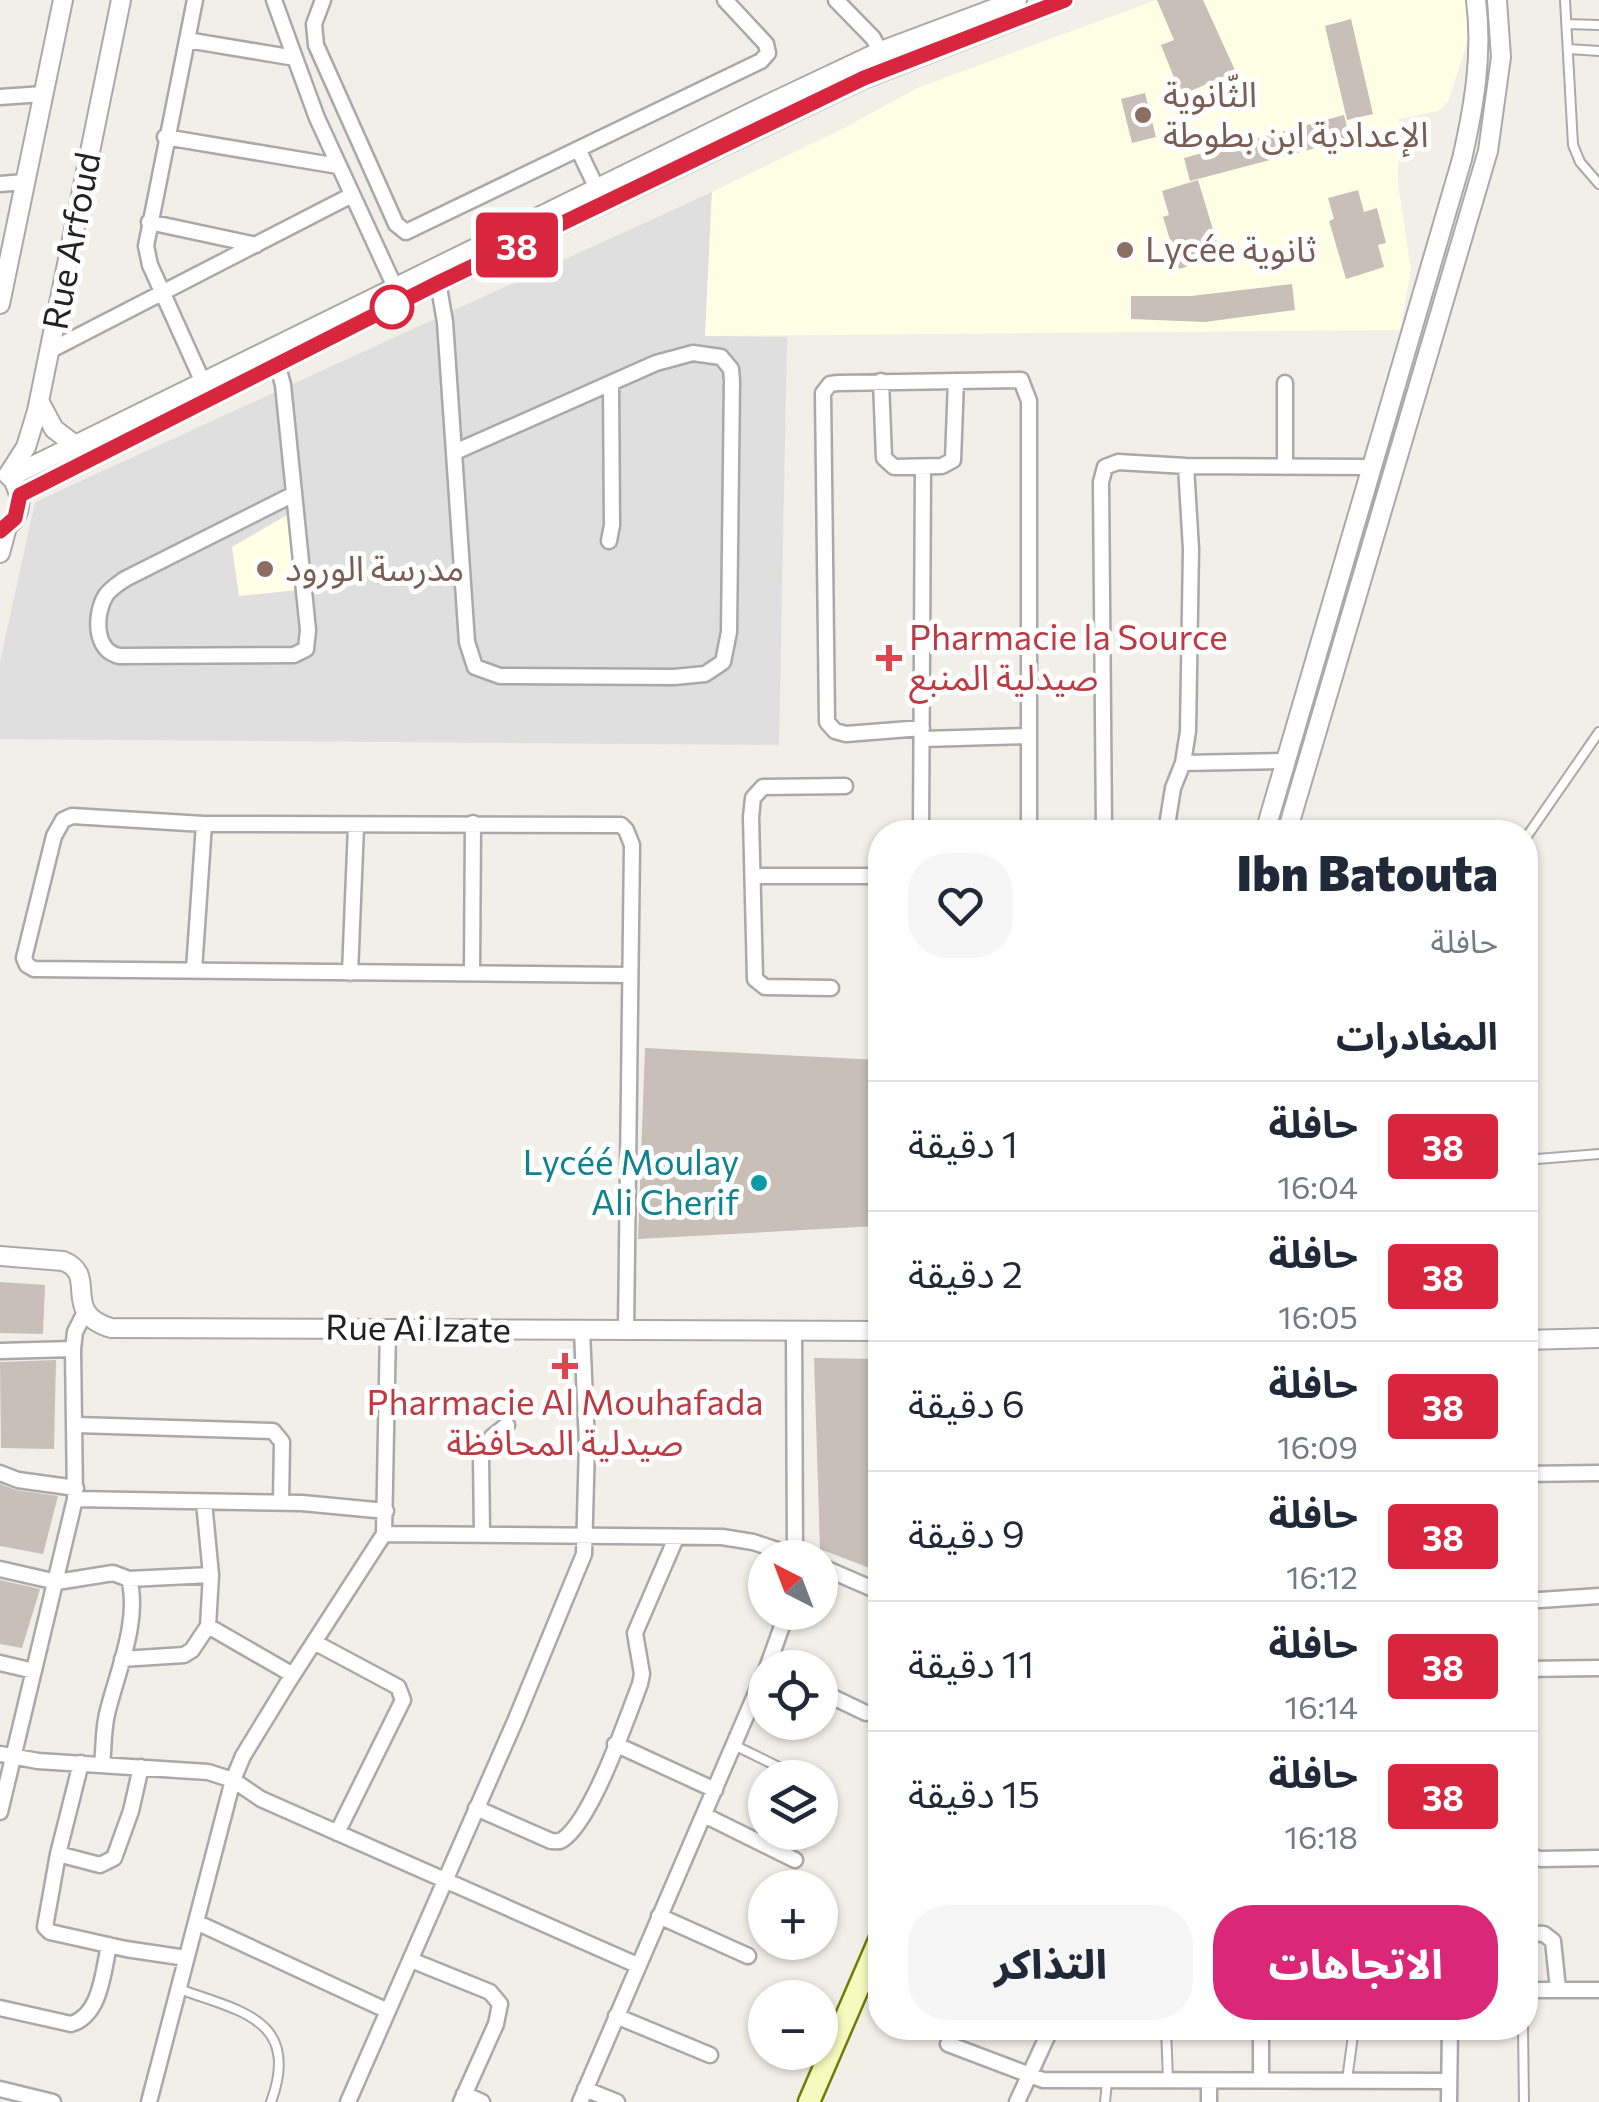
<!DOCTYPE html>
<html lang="ar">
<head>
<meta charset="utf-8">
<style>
  body { margin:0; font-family:Commissioner,"Noto Sans Arabic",sans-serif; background:#f6f6f7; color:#1f2937; direction:rtl; height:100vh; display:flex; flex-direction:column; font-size:38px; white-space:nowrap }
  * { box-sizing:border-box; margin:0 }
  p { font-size:32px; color:#747a83 }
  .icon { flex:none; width:55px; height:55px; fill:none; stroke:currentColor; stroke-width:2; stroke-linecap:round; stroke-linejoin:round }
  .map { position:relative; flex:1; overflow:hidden; direction:ltr }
  .details { position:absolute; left:868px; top:820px; width:670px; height:1220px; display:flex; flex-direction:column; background:#fff; border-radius:40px; box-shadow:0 2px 8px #0004; direction:rtl }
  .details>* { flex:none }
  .badge { padding:0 20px; border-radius:8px; font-size:35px; line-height:65px }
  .needle { width:65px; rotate:318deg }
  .controls { position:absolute; left:748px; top:1540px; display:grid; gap:20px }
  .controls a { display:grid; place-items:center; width:90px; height:90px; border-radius:50%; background:#fff; box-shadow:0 2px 8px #0004; font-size:50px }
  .map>.badge { position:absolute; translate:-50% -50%; box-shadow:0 0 0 5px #fff }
  h2 { padding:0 40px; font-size:38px; line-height:90px }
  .round { display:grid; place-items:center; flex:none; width:105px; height:105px; border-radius:40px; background:#f6f6f7 }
  .headline { display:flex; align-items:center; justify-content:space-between; height:170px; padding:0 40px }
  h1 { font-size:48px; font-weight:800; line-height:75px }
  .cta { display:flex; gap:20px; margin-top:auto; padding:20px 40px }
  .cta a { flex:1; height:115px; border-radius:40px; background:#db2777; color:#fff; font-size:40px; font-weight:800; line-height:115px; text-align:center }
  .cta a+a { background:#f6f6f7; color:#1f2937 }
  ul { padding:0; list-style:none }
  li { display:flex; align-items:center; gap:30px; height:130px; padding:0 40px; border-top:2px solid #e0e1e3 }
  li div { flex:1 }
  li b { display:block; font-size:38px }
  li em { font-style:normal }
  li .badge { min-width:110px; font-weight:700; text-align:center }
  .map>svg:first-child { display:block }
  .residential { fill:#e0dfdf }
  .education { fill:#ffffe5 }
  .building { fill:#c7bfb8 }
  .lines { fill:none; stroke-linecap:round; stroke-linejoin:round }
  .service-casing { stroke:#a9a9a9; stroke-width:12 }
  .minor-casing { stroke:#a9a9a9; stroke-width:19 }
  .tertiary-casing { stroke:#a9a9a9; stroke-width:22 }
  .secondary-casing { stroke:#707d05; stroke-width:25 }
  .service { stroke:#fff; stroke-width:8 }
  .minor { stroke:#fff; stroke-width:14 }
  .tertiary { stroke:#fff; stroke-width:18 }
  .secondary { stroke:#f7fabf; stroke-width:20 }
  .line-casing { stroke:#fff; stroke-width:22 }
  .line { stroke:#d7263d; stroke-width:15 }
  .education-dot { fill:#8d6e63; stroke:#fff; stroke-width:4 }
  .stop-dot { fill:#fff; stroke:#d7263d; stroke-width:5 }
  .health-dot { fill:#e0444e; stroke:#fff; stroke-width:4 }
  .culture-dot { fill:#0f9aa8; stroke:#fff; stroke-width:4 }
  .labels { text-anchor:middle; stroke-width:10; stroke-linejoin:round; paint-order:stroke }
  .education-label { font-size:35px; fill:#785e54; stroke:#fff; text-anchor:start }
  .street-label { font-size:35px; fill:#222; stroke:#fff }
  .health-label { font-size:35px; fill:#be3a42; stroke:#fff; text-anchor:start }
  .culture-label { font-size:35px; fill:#0d838f; stroke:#fff; text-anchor:end }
</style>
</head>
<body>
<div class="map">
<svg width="1599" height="2102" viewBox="0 0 1599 2102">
  <rect width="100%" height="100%" fill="#f2efe9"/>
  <path class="residential" d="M712 192 705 336 787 337 779 745 0 739V662L35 502Z"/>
  <path class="education" d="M1156 0H1469L1474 21 1448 102 1438 111 1399 119 1398 184 1411 270 1400 330 705 336 712 192 846 127 917 88Z
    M287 515 298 590 239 596 232 547Z"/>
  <path class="building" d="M1157 0H1203L1244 90 1228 96 1221 78 1181 95 1161 45 1174 40Z
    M1351 19 1373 114 1347 120 1325 26Z
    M1145 93 1156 137 1132 143 1121 99Z
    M1344 115 1350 139 1190 181 1184 158Z
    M1198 180 1221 256 1179 269 1163 217 1169 215 1162 191Z
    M1358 190 1364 212 1377 208 1386 243 1378 245 1384 267 1346 279 1329 221 1334 219 1328 198Z
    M1292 284 1295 310 1205 322 1131 319V296H1191Z
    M645 1048 880 1060 877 1226 638 1239Z
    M0 1282 45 1285 43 1334 0 1333Z
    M814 1358 880 1359V1572L820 1549Z
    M56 1360 54 1449 1 1448 0 1362Z
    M0 1484 16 1490 58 1496 43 1554 0 1546Z
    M0 1580 40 1589 22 1648 0 1644Z"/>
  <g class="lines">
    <g class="service-casing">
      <path id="service" d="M1565 0 1573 145 1580 162 1599 184
        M1567 24 1599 25
        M1569 49 1599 51
        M1525 839 1599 732
        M1525 1160 1599 1154
        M734 1745 801 1778
        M179 1989C241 2011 301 2020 271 2102
        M1166 2028 1168 2080
        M1523 2028 1524 2102
        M1347 2080 1354 2028
        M1105 2102 1107 2082"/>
    </g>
    <g class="minor-casing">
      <path id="minor" d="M195 0 146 246 150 265 206 389
        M274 0 295 58
        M323 0 314 24 316 45 396 224 406 232 761 61 768 53 766 44 725 0
        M836 0 873 38 889 68
        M187 40 295 58 317 118 399 296
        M0 97 43 94
        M165 137 338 166
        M579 151 600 195
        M0 184 24 182
        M149 222 256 245
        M437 276 445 322 467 642 475 667 500 676 674 677 705 674 723 662 729 632 732 381 731 369 721 357 693 353 656 363 455 452
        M51 350 352 195
        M276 359 283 385 308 630 306 649 294 655 120 656C94 652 94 614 106 595 111 588 118 584 125 579L294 494
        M881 381 884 458 894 467 942 466 953 460 956 381
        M1285 467V383
        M609 541 612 525 611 383
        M922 728 846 734 835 731 827 722 823 393 830 384 838 383 1021 380 1029 401V832
        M923 739 1029 736
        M1183 763 1287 761
        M921 832 923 467
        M1104 832 1101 482 1105 467 1118 462 1186 466 1372 467
        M1166 832 1173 788 1183 763 1188 731 1191 549 1186 466
        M753 876H880
        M194 970 204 824
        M472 971 473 823
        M350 973 356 826
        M831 988 765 987 755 979 751 817 753 798 763 787 845 786
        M794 1330 795 1558
        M626 1331 632 845 626 830 621 825 204 824 72 816 63 820 54 836 24 958 27 965 34 969 628 975
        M0 1351 73 1349
        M77 1425 273 1431 282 1442 281 1503
        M0 1473 18 1480 76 1488
        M1525 1474 1599 1473
        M75 1499 302 1503 386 1511
        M204 1502 211 1575 208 1626
        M384 1534 722 1537 753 1542 802 1558
        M482 1534 481 1454 492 1437 507 1425
        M820 1566 880 1592
        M0 1569 57 1582 113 1573 129 1579C140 1620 118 1670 108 1710 103 1727 104 1747 102 1765
        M129 1579 211 1575
        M1525 1601 1599 1596
        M314 1642 398 1687 403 1700 337 1833
        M122 1659 184 1655 192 1650 208 1626 293 1675
        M0 1663 34 1671
        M767 1668 787 1612
        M1525 1669 1599 1668
        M820 1691 866 1713
        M615 1744 715 1790
        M0 1754 38 1761 208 1772 233 1780 261 1799 637 1965
        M1525 1754 1528 1856 1541 1859 1599 1858
        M81 1763 58 1854 45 1927 50 1932 126 1949 186 1958
        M476 1808 551 1841C559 1841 559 1843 566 1837 594 1813 626 1721 640 1684L642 1674 635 1633 676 1538
        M0 1812 75 1499 73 1349 75 1332 85 1312
        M704 1815 795 1860
        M58 1854 100 1865 114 1858 131 1811 141 1767
        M659 1916 748 1956
        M196 1922 388 2011
        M1525 1933 1544 1934 1553 1941 1558 1989
        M411 1960 490 1992 500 2004 496 2024 461 2102
        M1525 1990H1599
        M0 2008 71 2024C101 2015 103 1972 109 1945
        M616 2016 710 2055
        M948 2044 1043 2080 1449 2081
        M1261 2080V2028
        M0 2089 53 2102
        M585 2089 617 2102
        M464 2094 482 2102
        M149 2102 233 1780 243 1756 287 1684 384 1534 388 1329
        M348 2102 516 1719 584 1554 587 1444 582 1331
        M580 2102 765 1672
        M1017 2102 1051 2028
        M1209 2102V2081
        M1449 2102 1450 2028"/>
    </g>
    <g class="tertiary-casing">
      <path id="tertiary" d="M0 304 63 0
        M39 401 54 429 75 445
        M8 475 26 447 37 411 121 0
        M10 477 760 108 881 51 1017 0
        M20 495 438 283 863 79 1065 0
        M0 531C19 521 24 503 15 484
        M0 553 7 527
        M1265 832 1462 159C1474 106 1483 55 1476 0
        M1287 832 1488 151 1501 57 1497 0
        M0 1256 63 1261C100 1275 59 1312 111 1328L880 1331
        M1525 1340 1599 1338"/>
    </g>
    <g class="secondary-casing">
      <path id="secondary" d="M809 2102 880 1938"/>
    </g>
    <use href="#service" class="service"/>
    <use href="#minor" class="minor"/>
    <use href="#tertiary" class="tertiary"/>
    <use href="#secondary" class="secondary"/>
  </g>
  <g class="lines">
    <g class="line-casing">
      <path id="line" d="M0 531 15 518 20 495 438 283 864 78 1065 0"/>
    </g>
    <use href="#line" class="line"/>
  </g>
  <g class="education-dot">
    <circle cx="1143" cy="115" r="10"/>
    <circle cx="1125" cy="250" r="10"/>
    <circle cx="265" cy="569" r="10"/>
  </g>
  <circle class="stop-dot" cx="392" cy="307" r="20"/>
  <g class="health-dot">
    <path d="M884 643h10v10h10v10h-10v10h-10v-10h-10v-10h10z"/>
    <path d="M560 1351h10v10h10v10h-10v10h-10v-10h-10v-10h10z"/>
  </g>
  <circle class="culture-dot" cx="759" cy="1183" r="10"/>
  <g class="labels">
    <g class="education-label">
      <text x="1163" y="107">الثّانوية<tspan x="1163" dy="40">الإعدادية ابن بطوطة</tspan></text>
      <text x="1145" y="262">Lycée ثانوية</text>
      <text x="285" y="581">مدرسة الورود</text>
    </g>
    <g class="street-label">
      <text transform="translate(72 241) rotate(-79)" y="12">Rue Arfoud</text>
      <text transform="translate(418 1329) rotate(1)" y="12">Rue Ai Izate</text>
    </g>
    <g class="health-label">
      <text x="909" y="650">Pharmacie la Source<tspan x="909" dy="40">صيدلية المنبع</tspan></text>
      <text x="565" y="1415" text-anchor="middle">Pharmacie Al Mouhafada<tspan x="565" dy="40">صيدلية المحافظة</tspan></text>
    </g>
    <g class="culture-label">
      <text x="739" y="1175">Lycéé Moulay<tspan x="739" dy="40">Ali Cherif</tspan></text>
    </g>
  </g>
</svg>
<div class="controls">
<a><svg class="needle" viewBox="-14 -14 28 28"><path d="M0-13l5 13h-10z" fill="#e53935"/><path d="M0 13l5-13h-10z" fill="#747a83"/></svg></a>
<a><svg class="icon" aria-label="locate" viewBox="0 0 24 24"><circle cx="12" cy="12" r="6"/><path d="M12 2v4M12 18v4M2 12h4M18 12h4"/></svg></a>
<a><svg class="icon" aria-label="layers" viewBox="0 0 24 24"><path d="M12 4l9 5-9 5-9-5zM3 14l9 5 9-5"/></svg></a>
<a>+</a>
<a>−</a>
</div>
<b class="badge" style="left:517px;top:245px;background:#d7263d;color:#fff">38</b>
<section class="details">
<div class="headline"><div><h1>Ibn Batouta</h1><p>حافلة</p></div><a class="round"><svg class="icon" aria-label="heart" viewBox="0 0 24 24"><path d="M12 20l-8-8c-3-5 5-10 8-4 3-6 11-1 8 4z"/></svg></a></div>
<h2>المغادرات</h2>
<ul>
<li><span class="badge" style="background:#d7263d;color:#fff">38</span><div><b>حافلة</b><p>16:04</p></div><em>1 دقيقة</em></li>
<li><span class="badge" style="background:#d7263d;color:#fff">38</span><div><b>حافلة</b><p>16:05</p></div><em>2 دقيقة</em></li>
<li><span class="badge" style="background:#d7263d;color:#fff">38</span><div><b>حافلة</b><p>16:09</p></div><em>6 دقيقة</em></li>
<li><span class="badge" style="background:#d7263d;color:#fff">38</span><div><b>حافلة</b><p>16:12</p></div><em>9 دقيقة</em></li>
<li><span class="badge" style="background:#d7263d;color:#fff">38</span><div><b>حافلة</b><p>16:14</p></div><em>11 دقيقة</em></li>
<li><span class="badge" style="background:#d7263d;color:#fff">38</span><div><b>حافلة</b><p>16:18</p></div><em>15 دقيقة</em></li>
</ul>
<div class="cta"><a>الاتجاهات</a><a>التذاكر</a></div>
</section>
</div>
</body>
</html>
